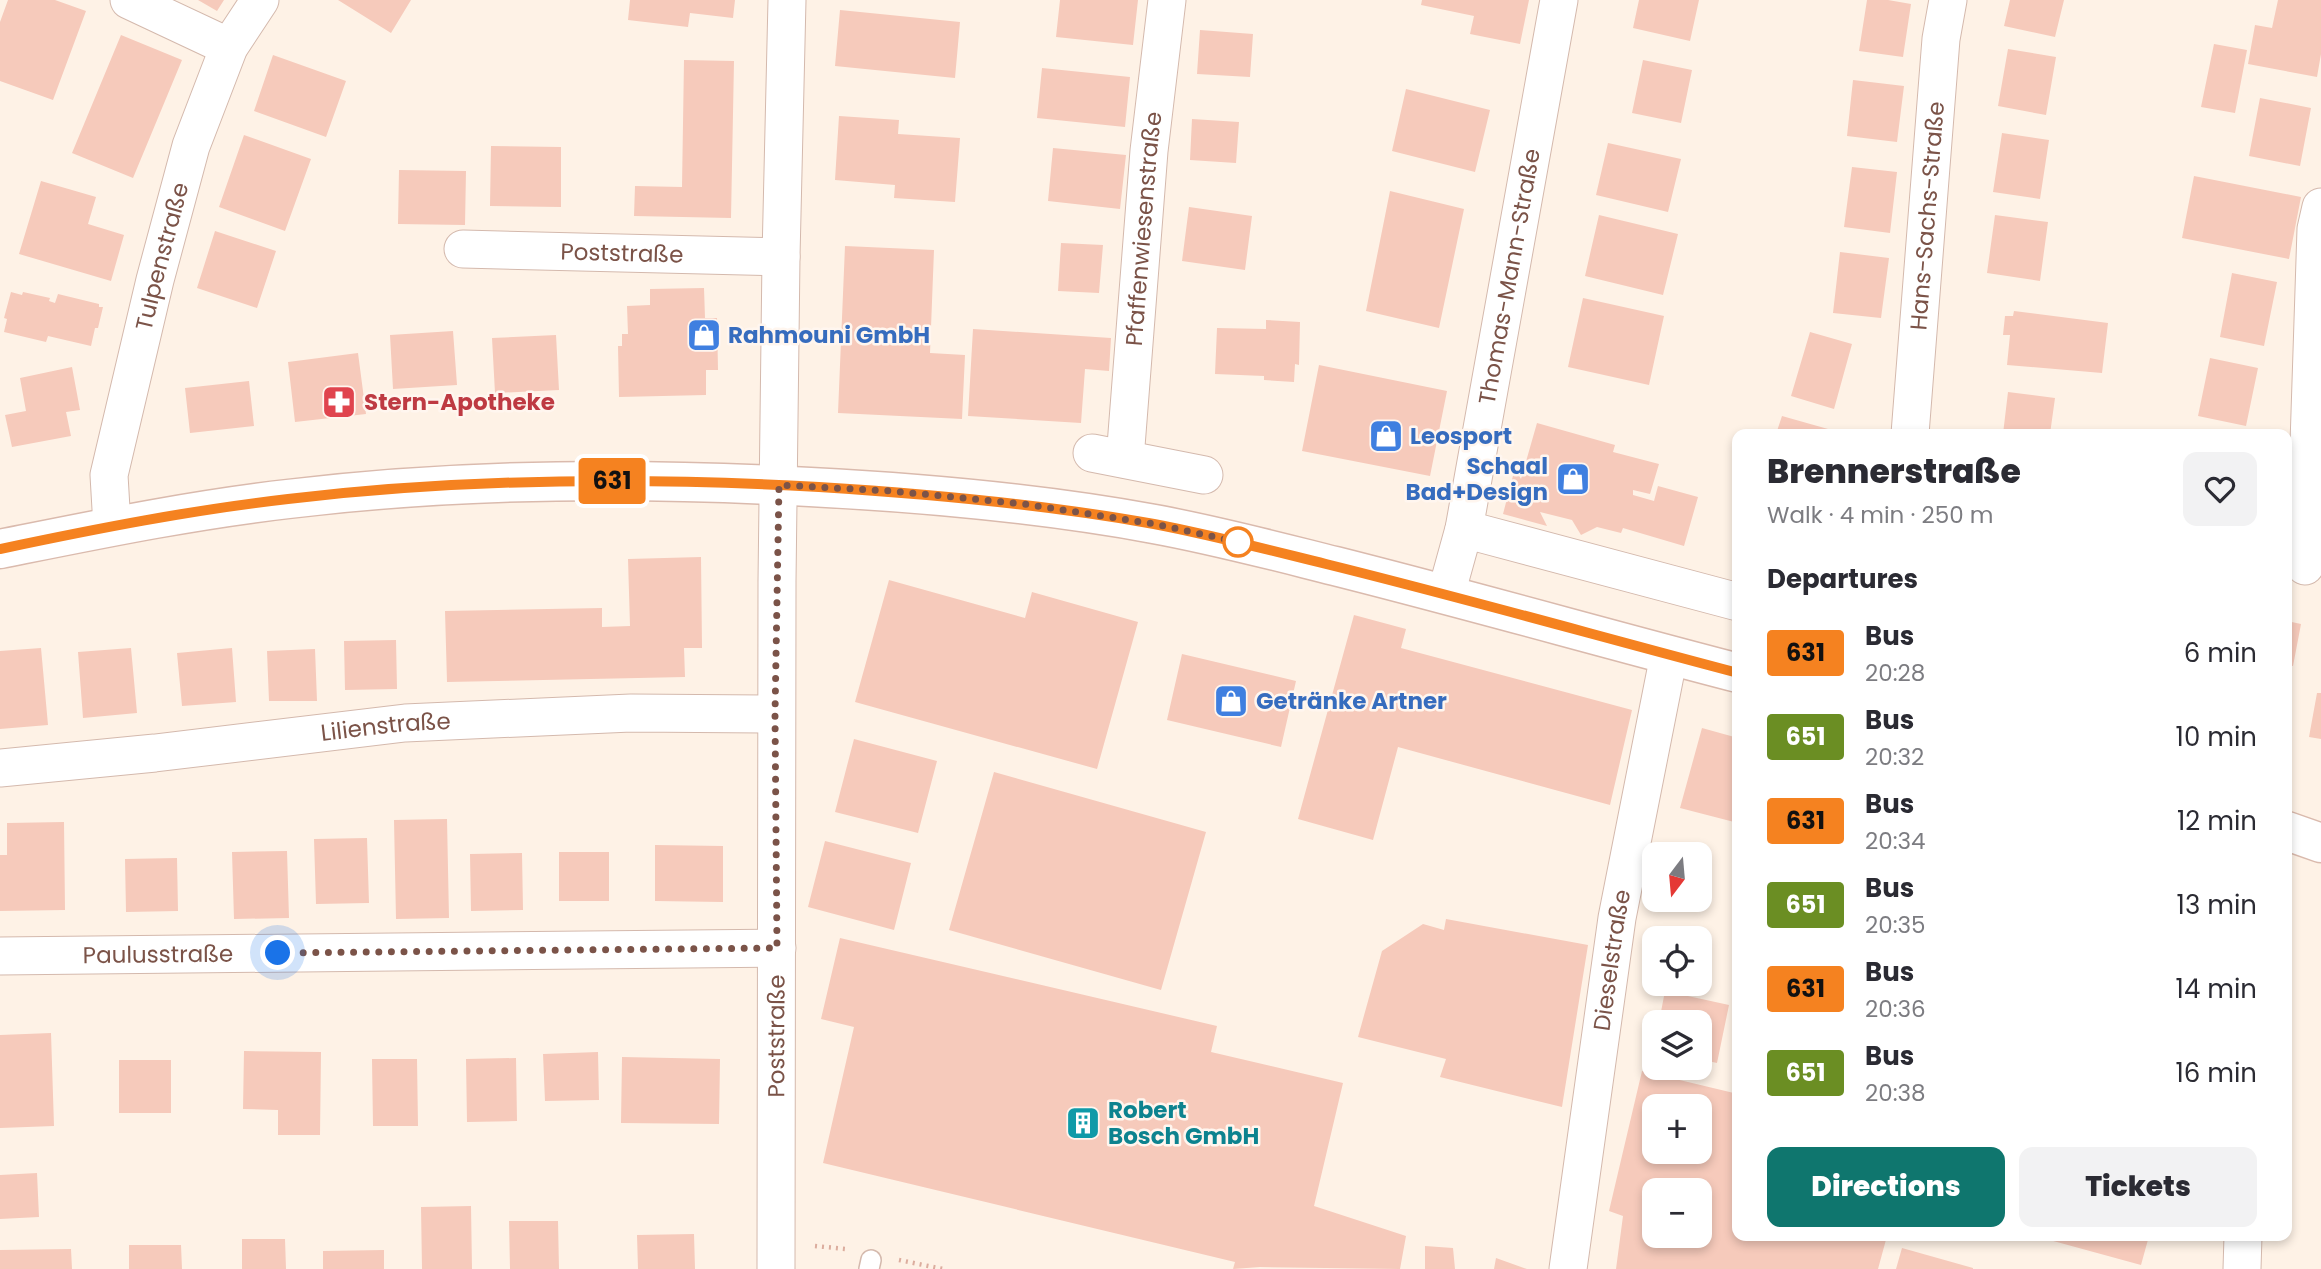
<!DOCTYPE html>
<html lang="en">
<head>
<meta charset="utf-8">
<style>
  body { margin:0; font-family:Poppins,sans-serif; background:#f2f2f3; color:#2b2b33; height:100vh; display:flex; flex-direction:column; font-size:26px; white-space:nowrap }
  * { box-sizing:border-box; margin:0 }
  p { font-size:23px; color:#7c7c81 }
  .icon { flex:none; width:38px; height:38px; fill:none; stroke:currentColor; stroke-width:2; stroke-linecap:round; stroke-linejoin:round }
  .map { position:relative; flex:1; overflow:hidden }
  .details { position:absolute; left:1732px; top:429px; width:560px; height:812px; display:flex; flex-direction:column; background:#fff; border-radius:14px; box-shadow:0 4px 10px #0003 }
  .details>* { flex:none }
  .badge { padding:0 14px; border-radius:5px; font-size:24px; line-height:46px }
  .needle { width:46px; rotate:196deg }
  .tools { position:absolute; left:1642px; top:842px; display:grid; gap:14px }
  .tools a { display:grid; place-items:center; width:70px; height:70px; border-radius:14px; background:#fff; box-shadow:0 4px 10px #0003; font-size:35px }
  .you { position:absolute; width:35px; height:35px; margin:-18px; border:5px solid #fff; border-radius:50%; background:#1a73e8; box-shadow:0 0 0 10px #1a73e833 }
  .map>.badge { position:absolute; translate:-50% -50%; box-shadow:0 0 0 4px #fff }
  h2 { padding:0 35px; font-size:26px; line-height:63px }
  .round { display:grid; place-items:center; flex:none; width:74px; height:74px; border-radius:14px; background:#f2f2f3 }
  .summary { display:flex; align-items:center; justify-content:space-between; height:119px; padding:0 35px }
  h1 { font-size:33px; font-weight:800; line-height:52px }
  .button { display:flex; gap:14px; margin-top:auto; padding:14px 35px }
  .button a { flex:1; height:80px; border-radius:14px; background:#0f766e; color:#fff; font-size:28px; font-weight:800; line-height:80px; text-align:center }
  .button a+a { background:#f2f2f3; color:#2b2b33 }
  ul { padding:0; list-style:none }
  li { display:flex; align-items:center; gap:21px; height:84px; padding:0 35px }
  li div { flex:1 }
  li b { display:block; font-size:26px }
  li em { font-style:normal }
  li .badge { min-width:77px; font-weight:700; text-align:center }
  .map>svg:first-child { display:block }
  .building { fill:#f6cabb; fill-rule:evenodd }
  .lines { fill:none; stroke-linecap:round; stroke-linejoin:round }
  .lane-casing { stroke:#d4b9ad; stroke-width:22 }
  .street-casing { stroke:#d4b9ad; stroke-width:39 }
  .secondary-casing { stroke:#dabaad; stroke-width:41 }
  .path { stroke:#dcad9e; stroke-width:4.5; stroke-dasharray:2 5; stroke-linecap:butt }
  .lane { stroke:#fff; stroke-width:19 }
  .street { stroke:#fff; stroke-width:37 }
  .secondary { stroke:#fff; stroke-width:38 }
  .line-casing { stroke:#fff; stroke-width:16 }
  .line { stroke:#f58220; stroke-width:10 }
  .walk { stroke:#7b5348; stroke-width:7; stroke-dasharray:0 12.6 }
  .stop-dot { fill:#fff; stroke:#f58220; stroke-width:3.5 }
  .labels { text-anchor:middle; stroke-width:5; stroke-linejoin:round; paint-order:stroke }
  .street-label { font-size:23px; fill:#7b5348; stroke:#fff6ef }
  .shop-label { font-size:23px; font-weight:bold; fill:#366cbe; stroke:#fff6ef; text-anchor:start }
  .health-label { font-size:23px; font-weight:bold; fill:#be3a42; stroke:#fff6ef; text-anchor:start }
  .culture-label { font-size:23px; font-weight:bold; fill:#0d838f; stroke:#fff6ef; text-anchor:start }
</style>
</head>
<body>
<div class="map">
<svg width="2321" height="1269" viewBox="0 0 2321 1269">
  <rect width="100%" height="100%" fill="#fef2e6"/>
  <path class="building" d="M8 0H55L86 11 53 100 0 81V22Z
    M198 0H224L217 11Z
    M338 0H411L391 33Z
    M630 0H735L733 18 690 13 688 27 628 20Z
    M1060 0H1138L1133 45 1056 37Z
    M1422 0H1529L1520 44 1470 34 1474 16 1421 5Z
    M1639 0H1699L1690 41 1633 28Z
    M1867 0H1888L1911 4 1903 57 1859 51Z
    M2010 0H2064L2055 37 2004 26Z
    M2278 0H2321V54L2317 77 2248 64 2255 25 2272 28Z
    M840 10 960 22 955 78 835 66Z
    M1200 30 1253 34 1250 77 1197 74Z
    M121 35 182 60 133 178 72 153Z
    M2214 44 2247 50 2235 113 2201 107Z
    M2008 49 2056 57 2046 115 1998 106Z
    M273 55 346 81 326 137 254 111Z
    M684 60 734 61 731 218 634 216 635 186 682 187Z
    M1643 60 1692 70 1681 123 1632 113Z
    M1042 68 1130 77 1125 127 1037 118Z
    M1853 80 1904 86 1897 142 1847 136Z
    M1406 89 1490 110 1475 172 1392 151Z
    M2260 98 2311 108 2300 166 2249 156Z
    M839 116 899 120 898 134 960 138 955 202 894 198 895 185 835 180Z
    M1192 119 1239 122 1236 163 1190 160Z
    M2002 133 2049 140 2040 199 1993 192Z
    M244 135 311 159 285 231 219 207Z
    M1608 143 1681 159 1668 212 1596 195Z
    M491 146 561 147V207L490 206Z
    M1053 148 1126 155 1120 209 1048 201Z
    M1852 167 1897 172 1890 233 1844 227Z
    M399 170 466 171 465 225 398 224Z
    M2194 176 2301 197 2289 259 2182 238Z
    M41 181 96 197 88 224 124 235 111 281 19 254Z
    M1390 191 1464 209 1439 328 1366 311Z
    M1189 207 1252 216 1245 270 1182 261Z
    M1599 215 1678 234 1663 295 1585 276Z
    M1995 215 2048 222 2040 281 1987 273Z
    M215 231 276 251 257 308 197 288Z
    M1061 243 1103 245 1099 293 1058 291Z
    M845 246 934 250 930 353 965 355 962 419 838 413Z
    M1840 252 1889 258 1881 318 1833 313Z
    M2232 273 2277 282 2264 346 2220 337Z
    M704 288 705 318H717L718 370H706V395L619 397 618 346H622V334H628L627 306 650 305V289Z
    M11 292 22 295 23 292 50 298 49 301 55 303 58 294 99 304V307H103L98 328H95L91 346 48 336 46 342 4 332 7 319 4 318Z
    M1583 298 1664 316 1649 385 1568 367Z
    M2014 311 2108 323 2102 373 2007 365 2010 335H2003L2005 316H2013Z
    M1266 320 1300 322 1299 365 1295 364 1294 382 1264 380V376L1215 374 1217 328 1266 329Z
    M973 329 1111 338 1109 371 1085 369 1081 423 968 416Z
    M453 331 457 385 393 389 390 335Z
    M1810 332 1852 344 1834 409 1791 396Z
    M556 335 559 390 495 393 492 338Z
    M358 353 366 414 295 422 288 362Z
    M2210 358 2258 368 2246 426 2198 416Z
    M1319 365 1447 391 1430 476 1302 451Z
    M72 367 80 410 66 412 71 436 12 447 5 415 26 411 20 378Z
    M249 381 254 426 190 433 185 388Z
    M2008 392 2055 398 2050 434H2003Z
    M1782 416 1828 429 1827 434H1776Z
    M1537 423 1615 445 1613 452 1659 464 1650 494 1633 490V495L1654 501 1658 486 1698 497 1684 546 1623 528 1621 533 1597 527 1581 535 1572 520 1540 512 1547 526 1503 514 1515 468 1521 479Z
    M701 557 702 648H684L685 677 447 682 445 611 602 608V627L630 626 628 559Z
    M889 580 1025 618 1032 592 1138 622 1097 769 855 702Z
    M1354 615 1406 629 1401 648 1632 710 1610 805 1398 747 1373 840 1298 819Z
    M2287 621 2301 624 2293 666 2287 665Z
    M396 640 397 689 345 690 344 641Z
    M41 648 48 725 0 729V651Z
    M131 648 137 713 83 718 78 652Z
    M232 648 236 702 182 706 177 653Z
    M315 649 317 701H269L267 651Z
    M1182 654 1296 681 1281 747 1167 720Z
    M2317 693H2321V739L2309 737Z
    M1702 728 1738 738V823L1680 808Z
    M854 739 937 761 918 833 835 812Z
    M994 772 1206 832 1161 990 949 930Z
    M447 819 449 918 396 919 394 820Z
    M64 822 65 910 0 911V855H7V823Z
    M367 838 369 903 316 904 314 839Z
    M825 841 911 863 894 930 808 907Z
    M655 845 723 846V902L655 901Z
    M287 851 289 918 234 919 232 852Z
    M559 852H609V901H559Z
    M522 853 523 910 471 911 470 854Z
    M177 858 178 911 126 912 125 859Z
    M1446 919 1588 945 1562 1107 1440 1077 1446 1059 1358 1037 1382 951 1423 924 1444 930Z
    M840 938 1217 1026 1211 1052 1343 1083 1314 1206 1406 1236 1400 1269 1260 1267 1233 1269 1235 1262 823 1163 854 1027 821 1019Z
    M1665 991 1729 1005 1717 1063 1699 1059V1022H1659Z
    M51 1033 54 1126 0 1128V1035Z
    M244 1051 321 1052 320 1135H278V1110L243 1109Z
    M598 1052 599 1100 545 1101 543 1054Z
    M622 1057 720 1059 719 1124 621 1123Z
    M516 1058 517 1121 467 1122 466 1059Z
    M372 1059H417L418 1126H373Z
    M119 1060H171V1113H119Z
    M1642 1071 1738 1094V1236H1887L1878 1269H1616L1623 1216 1609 1211ZM1654 1106H1699V1152H1654ZM1654 1190H1699V1236H1654Z
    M37 1173 39 1217 0 1219V1175Z
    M471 1206 472 1269H422L421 1207Z
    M509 1221H558L559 1269H510Z
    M694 1234 695 1269H638L637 1235Z
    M2035 1236H2149L2141 1265Z
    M242 1239H285L286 1269H242Z
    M129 1245H181L182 1269H129Z
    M1425 1246 1453 1248 1455 1269H1425Z
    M1902 1248 1973 1268V1269H1896Z
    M71 1249 72 1269H0V1250Z
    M384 1250V1269H323V1251Z
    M1496 1258 1527 1269H1494Z"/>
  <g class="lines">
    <g class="lane-casing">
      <path id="lane" d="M869 1269 871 1260"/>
    </g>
    <g class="street-casing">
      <g id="street">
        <path d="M129 0 229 47"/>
        <path id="s1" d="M463 249 781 257"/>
        <path id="s2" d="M1910 434 1941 39 1948 0"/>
        <path d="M1092 453 1204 475"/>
        <path id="s3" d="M1125 459 1149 151 1167 0"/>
        <path id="s4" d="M112 526 109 475 155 280 191 146 229 47 260 0"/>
        <path d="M1464 529 1738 602"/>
        <path d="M2305 566 2316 229 2321 207"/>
        <path id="s5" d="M1446 594 1464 529 1559 0"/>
        <path id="s6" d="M0 768 155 753 405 723 631 713 775 714"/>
        <path id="s7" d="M0 956 777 948"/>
        <path id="s8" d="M776 1269 777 582 781 257 787 0"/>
        <path id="s9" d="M1568 1269 1617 918 1669 655"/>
        <path d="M2242 1269 2243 1236"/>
      </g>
    </g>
    <g class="secondary-casing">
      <path id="secondary" d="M0 549C95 530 191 510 288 499 461 478 636 477 810 487 925 493 1040 503 1154 524 1215 535 1275 551 1335 566 1470 600 1603 638 1738 673
        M2287 831 2321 843"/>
    </g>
    <path class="path" d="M815 1246 846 1249
      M899 1260 943 1269"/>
    <use href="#lane" class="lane"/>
    <use href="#street" class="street"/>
    <use href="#secondary" class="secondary"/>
  </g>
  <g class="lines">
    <g class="line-casing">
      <path id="line" d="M0 549C95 529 191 510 288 499 464 478 642 477 819 487 931 494 1043 504 1154 524 1212 535 1269 550 1326 564 1464 598 1601 637 1738 673"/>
    </g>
    <use href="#line" class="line"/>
    <path class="walk" d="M278 953 777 948 775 714 779 485 891 491 1024 504 1155 524 1238 542"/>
  </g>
  <defs>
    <g id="shop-square" transform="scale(1.75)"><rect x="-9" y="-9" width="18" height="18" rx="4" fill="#3f7fe0" stroke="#fff6ef"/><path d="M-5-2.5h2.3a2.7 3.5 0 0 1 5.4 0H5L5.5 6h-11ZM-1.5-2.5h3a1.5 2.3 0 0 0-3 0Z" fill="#fff"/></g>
    <g id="pharmacy-square" transform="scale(1.75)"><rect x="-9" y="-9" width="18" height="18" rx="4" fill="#e0444e" stroke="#fff6ef"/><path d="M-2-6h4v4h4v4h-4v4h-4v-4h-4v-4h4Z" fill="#fff"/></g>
    <g id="building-square" transform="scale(1.75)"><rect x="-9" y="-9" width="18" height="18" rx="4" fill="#0f9aa8" stroke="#fff6ef"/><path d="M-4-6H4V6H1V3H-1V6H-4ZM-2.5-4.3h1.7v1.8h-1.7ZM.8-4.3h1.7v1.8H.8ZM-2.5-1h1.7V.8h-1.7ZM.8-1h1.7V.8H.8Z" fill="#fff"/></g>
  </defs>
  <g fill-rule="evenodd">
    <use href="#shop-square" x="704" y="335"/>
    <use href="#pharmacy-square" x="339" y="402"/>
    <use href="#shop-square" x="1386" y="436"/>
    <use href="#shop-square" x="1573" y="479"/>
    <use href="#shop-square" x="1231" y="701"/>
    <use href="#building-square" x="1083" y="1123"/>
  </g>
  <circle class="stop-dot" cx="1238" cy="542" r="14"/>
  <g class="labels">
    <g class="street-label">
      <text dy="8" stroke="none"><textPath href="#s2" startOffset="219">Hans-Sachs-Straße</textPath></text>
      <text dy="8" stroke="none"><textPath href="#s3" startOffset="231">Pfaffenwiesenstraße</textPath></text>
      <text dy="8" stroke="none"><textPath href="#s1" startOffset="159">Poststraße</textPath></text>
      <text dy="8" stroke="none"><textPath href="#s4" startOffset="276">Tulpenstraße</textPath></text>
      <text dy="8" stroke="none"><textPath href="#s5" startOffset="324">Thomas-Mann-Straße</textPath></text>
      <text dy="8" stroke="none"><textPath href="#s6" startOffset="388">Lilienstraße</textPath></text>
      <text dy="8" stroke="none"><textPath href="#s7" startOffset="158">Paulusstraße</textPath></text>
      <text dy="8" stroke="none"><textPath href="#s9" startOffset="312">Dieselstraße</textPath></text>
      <text dy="8" stroke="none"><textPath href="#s8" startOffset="233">Poststraße</textPath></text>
    </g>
    <g class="shop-label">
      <text x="728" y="343">Rahmouni GmbH</text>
      <text x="1410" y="444">Leosport</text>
      <text x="1548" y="474" text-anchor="end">Schaal<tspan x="1548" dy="26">Bad+Design</tspan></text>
      <text x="1256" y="709">Getränke Artner</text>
    </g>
    <g class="health-label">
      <text x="364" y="410">Stern-Apotheke</text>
    </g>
    <g class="culture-label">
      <text x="1108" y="1118">Robert<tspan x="1108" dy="26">Bosch GmbH</tspan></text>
    </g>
  </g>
</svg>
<div class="tools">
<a><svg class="needle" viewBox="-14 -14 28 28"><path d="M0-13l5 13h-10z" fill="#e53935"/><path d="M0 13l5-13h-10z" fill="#7c7c81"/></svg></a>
<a><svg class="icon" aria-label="locate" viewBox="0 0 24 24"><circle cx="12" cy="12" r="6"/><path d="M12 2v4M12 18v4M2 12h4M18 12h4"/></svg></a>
<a><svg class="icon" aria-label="layers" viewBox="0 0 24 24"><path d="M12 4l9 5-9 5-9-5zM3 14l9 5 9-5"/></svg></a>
<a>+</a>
<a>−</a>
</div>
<div class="you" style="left:278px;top:953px"></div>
<b class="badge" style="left:612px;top:481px;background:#f58220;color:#111">631</b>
<section class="details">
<div class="summary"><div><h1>Brennerstraße</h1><p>Walk · 4 min · 250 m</p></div><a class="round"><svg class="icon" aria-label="heart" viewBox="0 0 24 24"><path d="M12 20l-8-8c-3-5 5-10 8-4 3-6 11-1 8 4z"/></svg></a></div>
<h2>Departures</h2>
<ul>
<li><span class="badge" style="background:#f58220;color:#111">631</span><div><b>Bus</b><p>20:28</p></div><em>6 min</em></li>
<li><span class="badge" style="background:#6b8e23;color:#fff">651</span><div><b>Bus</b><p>20:32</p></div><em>10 min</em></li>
<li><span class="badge" style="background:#f58220;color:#111">631</span><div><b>Bus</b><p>20:34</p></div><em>12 min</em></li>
<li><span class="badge" style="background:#6b8e23;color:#fff">651</span><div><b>Bus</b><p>20:35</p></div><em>13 min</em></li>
<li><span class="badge" style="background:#f58220;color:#111">631</span><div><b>Bus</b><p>20:36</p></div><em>14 min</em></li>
<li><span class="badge" style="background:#6b8e23;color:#fff">651</span><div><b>Bus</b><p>20:38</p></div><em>16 min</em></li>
</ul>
<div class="button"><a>Directions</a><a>Tickets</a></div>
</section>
</div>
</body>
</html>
